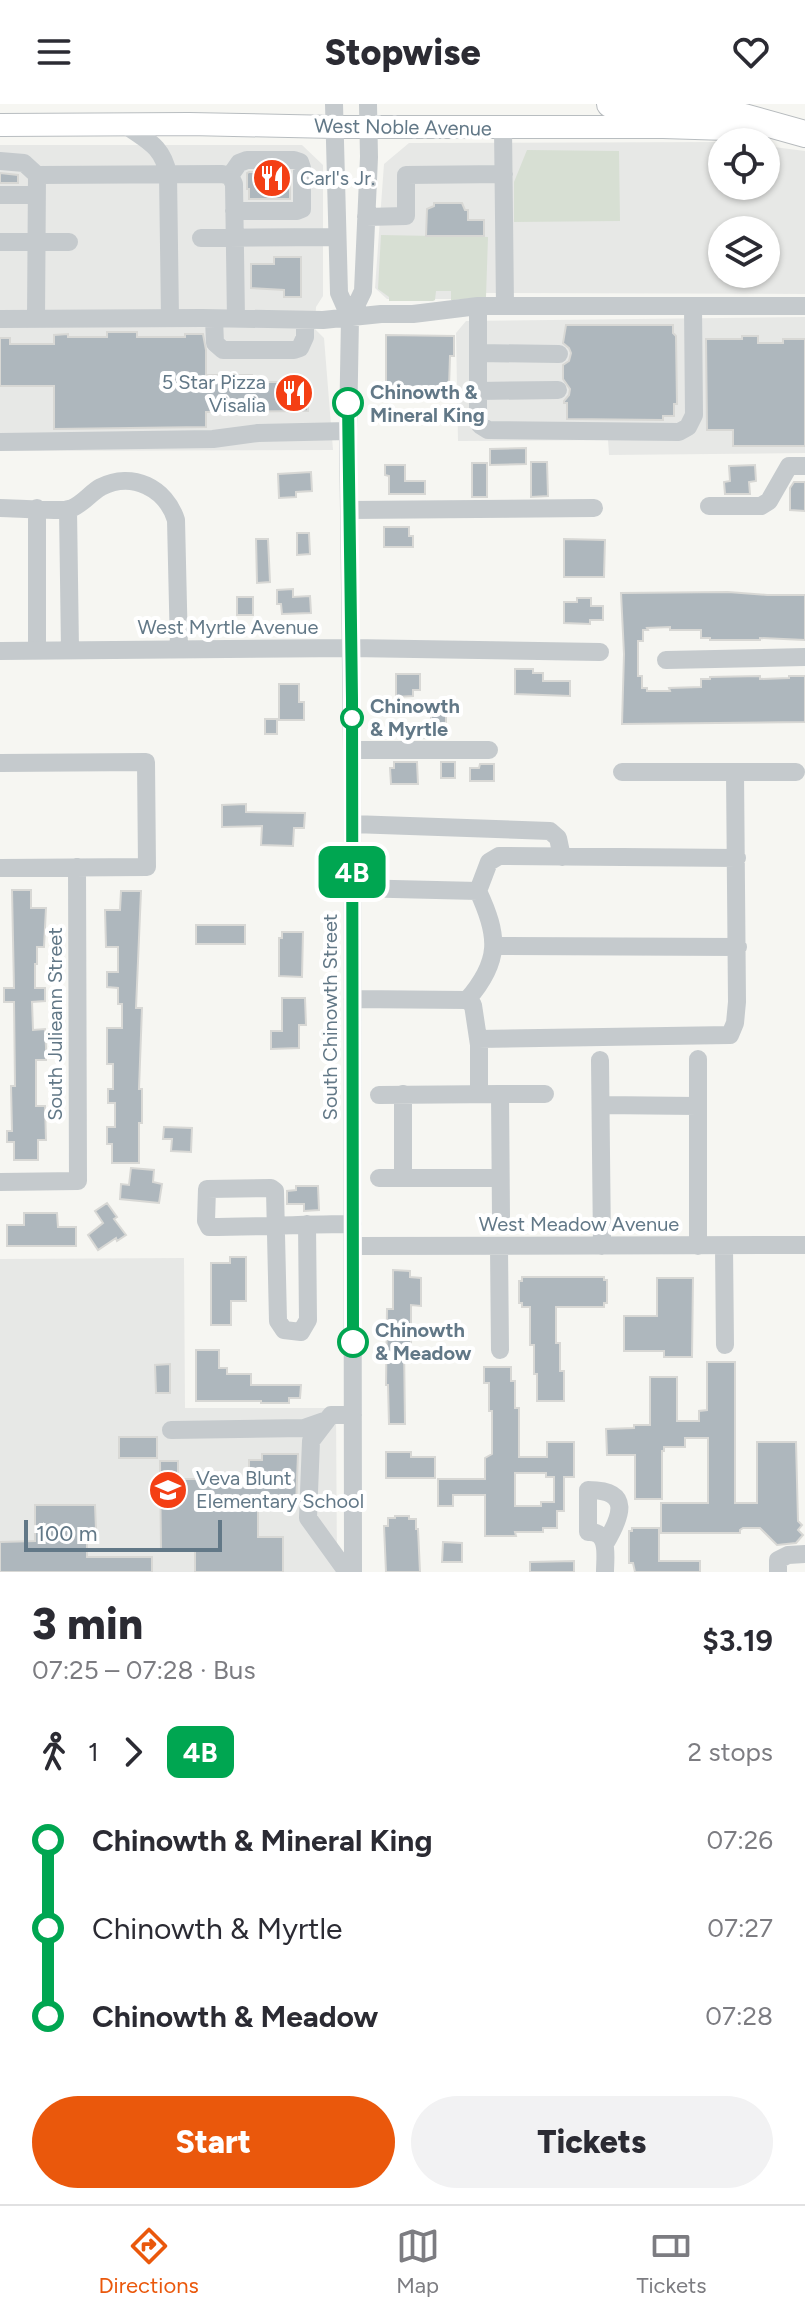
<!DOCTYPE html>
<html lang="en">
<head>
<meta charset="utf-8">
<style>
  body { margin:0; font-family:Figtree,sans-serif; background:#f2f2f3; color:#2b2b33; height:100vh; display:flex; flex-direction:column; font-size:30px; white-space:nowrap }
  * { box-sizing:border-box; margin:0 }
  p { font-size:26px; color:#7c7c81 }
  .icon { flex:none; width:44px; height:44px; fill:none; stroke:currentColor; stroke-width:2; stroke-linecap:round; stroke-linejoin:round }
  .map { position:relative; height:1468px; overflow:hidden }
  .side { display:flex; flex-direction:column; background:#fff; flex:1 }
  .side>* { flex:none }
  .badge { padding:0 16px; border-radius:12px; font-size:28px; line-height:52px }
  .fabs { position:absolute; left:708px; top:24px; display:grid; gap:16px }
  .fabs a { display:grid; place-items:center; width:72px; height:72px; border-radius:50%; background:#fff; box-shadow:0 2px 6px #0004; font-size:40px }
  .scale { position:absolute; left:24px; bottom:20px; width:198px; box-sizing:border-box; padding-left:8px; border:4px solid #627887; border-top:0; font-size:22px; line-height:28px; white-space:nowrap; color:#627887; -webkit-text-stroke:6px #fff; paint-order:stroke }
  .map>.badge { position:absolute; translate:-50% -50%; box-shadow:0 0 0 4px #fff }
  .legs { display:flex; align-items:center; gap:12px; height:88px; padding:0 32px; font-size:26px }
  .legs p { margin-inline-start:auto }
  .summary { display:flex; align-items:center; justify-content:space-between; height:136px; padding:0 32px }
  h1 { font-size:44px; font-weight:800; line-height:60px }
  .cta { display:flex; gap:16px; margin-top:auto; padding:16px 32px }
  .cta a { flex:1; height:92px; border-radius:48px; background:#ea580c; color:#fff; font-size:32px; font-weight:800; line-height:92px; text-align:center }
  .cta a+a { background:#f2f2f3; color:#2b2b33 }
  ul { padding:0 32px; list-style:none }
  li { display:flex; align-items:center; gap:28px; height:88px; font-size:30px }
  li i { display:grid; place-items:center; width:12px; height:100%; margin:0 10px; background:currentColor }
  li i::after { content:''; width:20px; height:20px; margin:-10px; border:6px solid; border-radius:50%; background:#fff }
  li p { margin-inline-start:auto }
  li:first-child i { background:linear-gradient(#0000 50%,currentColor 0) }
  li:last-child i { background:linear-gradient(currentColor 50%,#0000 0) }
  header { display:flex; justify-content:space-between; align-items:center; height:104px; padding:0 32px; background:#fff; font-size:36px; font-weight:800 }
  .tabs { display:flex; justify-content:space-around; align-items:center; height:112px; border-top:2px solid #e1e1e2; background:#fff; font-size:22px; color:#7c7c81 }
  .tabs a { display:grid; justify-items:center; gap:4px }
  .tabs .active { color:#ea580c }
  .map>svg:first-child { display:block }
  .built { fill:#e7e8e6; fill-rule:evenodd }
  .green { fill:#d7dfd3 }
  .building { fill:#aeb7bd; stroke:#d8d8d5; stroke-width:2; fill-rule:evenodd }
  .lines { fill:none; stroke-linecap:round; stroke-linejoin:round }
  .major-casing { stroke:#b8bdc0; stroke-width:24 }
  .highway-casing { stroke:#b7bbbe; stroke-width:28 }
  .minor { stroke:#c5cacd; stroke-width:18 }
  .major { stroke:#fff; stroke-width:22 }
  .highway { stroke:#fff; stroke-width:26 }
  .line-1-casing { stroke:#fff; stroke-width:18 }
  .line-1 { stroke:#00a651; stroke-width:12 }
  .stop-1-dot { fill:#fff; stroke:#00a651; stroke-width:4 }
  .labels { text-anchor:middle; stroke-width:8; stroke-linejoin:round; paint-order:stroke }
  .street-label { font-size:20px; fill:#627887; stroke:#fff }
  .poi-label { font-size:20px; fill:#627887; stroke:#fff; text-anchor:start }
  .stop-label { font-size:20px; font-weight:bold; fill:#627887; stroke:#fff; text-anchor:start }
</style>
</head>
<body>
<header><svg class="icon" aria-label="menu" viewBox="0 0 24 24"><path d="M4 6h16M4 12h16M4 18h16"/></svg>Stopwise<svg class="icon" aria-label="heart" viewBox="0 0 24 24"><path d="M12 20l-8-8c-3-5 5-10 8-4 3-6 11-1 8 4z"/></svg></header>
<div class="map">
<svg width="805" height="1468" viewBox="0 0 805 1468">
  <rect width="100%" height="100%" fill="#f6f6f2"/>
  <path class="built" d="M722 38V82H766V42L805 47V190L484 189 453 195H387L375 184 384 60 409 39ZM722 126H766V170H722Z
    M0 41H302L323 61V192L316 203 315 225 324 234 333 346 0 347Z
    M805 213V349L609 351 608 336 458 337 456 229 466 217Z
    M184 1154 185 1304H336L337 1468H0V1155Z"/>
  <path class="green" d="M527 46 619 47 620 117 514 118V78Z
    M381 131 488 133 486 193 454 196H451V187H436L435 196 433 197H389V193L378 185Z"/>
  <path class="building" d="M249 68H290V95H249V85H247V69Z
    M0 69 18 71V79H0Z
    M434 99H462L465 106H468V116H484V132H426L427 105 434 102Z
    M274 153H301V193H284V186L251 184V160H274Z
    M566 221H673V229L676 232 677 300H674V312H663V316L567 315V299H564V297L569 291 570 285 563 275V261L569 257 571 249 569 244 563 239Z
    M107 228H137V233H185V230H203L206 246V271H252V278H308V307L206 308V323L54 325V282H0V234H10V240H54V231L68 230V233H107Z
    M386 231 454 232V252H450L449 283H455V296H433V283H386Z
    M742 232H758V239H783V235H805V342H733V326H707L706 235H742Z
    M526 344V360L490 361V345Z
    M531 358H547L548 392 531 393Z
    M472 359H487V393H472Z
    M385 361H405V377H425V390H389V372L385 371Z
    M755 361 756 377 749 378 750 390H725L724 378 730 377 729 362Z
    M311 368 312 387 296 388V393L279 394 278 370Z
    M794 378H805V407L790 406V384Z
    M384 423H409V432H413V443H384Z
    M297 429H309L310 450 297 451Z
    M256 435H268L270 478 257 479Z
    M564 435 605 436 604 473H564Z
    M293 485V493L310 492 311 509 282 510 281 500H277V486Z
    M728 488 767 491H805V536L760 534V536H710V534H701V526H670V523L647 524 648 526H643V537H638V572H642V584H647V587H670L669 584 701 583V575H710V573L760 572V575L789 574V572H805V618L622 620 624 550 621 489Z
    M237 493H253V511H237Z
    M577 494H591V502H603V516H590V520L564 519V498H577Z
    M515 565H533V569H543V577H570V592L515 590Z
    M396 570H420V586H413V592L396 593Z
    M279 580H299V598H304V616H279Z
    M431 607H446V620H434V634H406V620H431Z
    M265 615H277V630H265Z
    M394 658H417L418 680H391L390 664H394Z
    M441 658H455V674H441Z
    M480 660H494V677H470V664H479Z
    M246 700V708L305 709 304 724H294L293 742 261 741 262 722 222 723V701Z
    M12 786H31V804H46L44 843H37V860H35V884H45V897L32 898 33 926 45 925 46 943V956H36V1002H45L46 1036H38V1056H14V1038H7V1027H12L11 982H15L14 898H4V884H14Z
    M121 787H141L136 904H142L139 985H142V1019H139V1059H112V1040H107V1023H115V999H108V985H113V960H107V924H122V900H118V884L107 883V868H118V843H106L105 806H120Z
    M196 821H245V840H196Z
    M282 828H303L302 873 279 872V834H282Z
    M282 894H305L306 921H299V944L271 945V927H282Z
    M164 1023 192 1024 191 1048 171 1047 172 1035H163Z
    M131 1064 154 1066 153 1078 162 1080 159 1099 120 1095 121 1080 129 1081Z
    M296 1082H318L319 1106 304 1107V1100H287V1087L296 1086Z
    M107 1099 117 1113 114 1115 126 1131 117 1137 116 1134 98 1146 88 1131 103 1119 95 1107Z
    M24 1109H57L58 1123H76V1142H7V1121H24Z
    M230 1153H246V1197H231V1221H211V1159H230Z
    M393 1166 410 1167V1173L421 1174V1202L411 1201V1240H404L405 1320H389L388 1281H386L387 1205H393Z
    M522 1173H604V1176H607V1199H604V1203H556V1239H560V1267H564V1297H537V1270H534V1241H530V1203H522V1199H519V1177H522Z
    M657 1174H693L692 1253H664V1247H624V1212H657Z
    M196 1246H219V1264H227V1270H251V1281H301L300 1294H289V1299H261V1297H196Z
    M707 1258H735V1399H757V1338H796L798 1417 802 1421 798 1426 803 1431 796 1439 777 1441 760 1424H743L740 1426V1429H661V1399H708V1334H685V1343H664V1347H662V1395H635V1351H607L606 1325 634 1324V1321H650V1273H677V1317H699V1307L707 1306Z
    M170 1260V1289H156L155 1261Z
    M484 1263H511V1277H515V1304H519V1353H547V1338H574V1373H564V1407H557V1424H543V1428H515L516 1432H485V1391H453V1402H438V1375H485V1354L492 1350V1307H489V1279H484ZM515 1369H546V1373H554V1398H541V1402H515Z
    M119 1333H157V1354H119Z
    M386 1348H411V1353H435V1374H386Z
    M262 1350H298L296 1402H258V1433H283V1468H195V1447H161L160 1357H178V1375H249V1356H262Z
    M35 1401H95L96 1425H87V1453H152V1468H0V1438L35 1437Z
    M395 1412H409V1415H416V1425H418L420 1468H386L384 1422H388V1414H395Z
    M632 1424H659V1457H700V1468H635L633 1459H629V1427H632Z
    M443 1438 462 1439V1458H442Z
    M574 1457V1468H530V1458Z"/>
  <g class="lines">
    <g class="major-casing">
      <path id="major" d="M0 21 189 20 335 23H663L759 26"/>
    </g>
    <g class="highway-casing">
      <path id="highway" d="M610 0 744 13 805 30"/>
    </g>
    <path class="minor" d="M334 0 339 189 350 214
      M124 20C147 37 162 41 168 70L170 214
      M503 24 505 202
      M0 57 24 59 37 71 36 215
      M37 71 222 70 230 72 234 80 236 215
      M230 72 239 59 247 56H294L300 58 302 64V105L297 107H234
      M0 91H36
      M366 113 406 112V71L504 70
      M201 134 337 133
      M0 138H69
      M478 202V312L480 321 488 326 679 328 688 323 694 311 693 202
      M0 215 202 214 323 216 381 210H413L478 202H805
      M214 215 215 239 223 246H294L300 244 305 233V216
      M478 249 559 250
      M478 287 558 286
      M0 338 213 335 258 329 348 327
      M709 402H761L769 397 789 362H805
      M0 404C14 404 60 408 70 405 82 401 90 389 101 383 132 367 166 384 176 416L179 545
      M37 404V546
      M68 405 70 546
      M349 406 594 404
      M0 547 351 544 600 548
      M666 556 805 553
      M352 646H489
      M0 659 146 658 147 763 0 764
      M622 668H796
      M352 720 550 727 558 734 562 753
      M352 784 478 787C499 832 501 857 467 896
      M478 787 489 758 499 752 737 754
      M494 842 738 843
      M352 895 467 896 473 901 479 941V990
      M478 935 730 931 735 919 737 898 735 668
      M698 955V1142
      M600 956 602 1142
      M403 990V1074
      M500 990H545
      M379 991 500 990 501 1114
      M601 1001 697 1002
      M379 1074H500
      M0 1078 78 1077 77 763
      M307 1120 308 1216 301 1228 284 1226 278 1217 275 1087 271 1084 207 1085 206 1117 209 1123C257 1123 305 1120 353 1120
      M353 1142 805 1141
      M724 1142 725 1241
      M499 1143 500 1246
      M327 1316 311 1337 308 1414 347 1468
      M171 1326 304 1324 327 1316 331 1311H353
      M605 1440C621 1413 633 1386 588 1386V1428C610 1427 605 1452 605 1468
      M353 1468 352 646 348 327 350 214 363 187 369 53 368 0
      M778 1468V1456L788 1451 805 1450"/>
    <use href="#major" class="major"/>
    <use href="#highway" class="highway"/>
  </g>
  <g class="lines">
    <g class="line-1-casing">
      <path id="line-1" d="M348 299 352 595 353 1238"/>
    </g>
    <use href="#line-1" class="line-1"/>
  </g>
  <defs>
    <g id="restaurant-disc" transform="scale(2)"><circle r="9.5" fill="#f43f14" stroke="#fff"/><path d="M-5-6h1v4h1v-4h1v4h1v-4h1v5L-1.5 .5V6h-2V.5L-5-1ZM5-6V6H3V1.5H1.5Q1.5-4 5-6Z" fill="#fff"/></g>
    <g id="school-disc" transform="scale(2)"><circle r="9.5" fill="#f43f14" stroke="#fff"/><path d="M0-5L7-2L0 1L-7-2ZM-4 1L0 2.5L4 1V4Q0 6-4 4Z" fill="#fff"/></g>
  </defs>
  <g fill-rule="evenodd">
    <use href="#restaurant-disc" x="272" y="74"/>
    <use href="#restaurant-disc" x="294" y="289"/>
    <use href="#school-disc" x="168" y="1386"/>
  </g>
  <g class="stop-1-dot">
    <circle cx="348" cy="299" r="14"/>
    <circle cx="352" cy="614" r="10"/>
    <circle cx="353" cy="1238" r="14"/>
  </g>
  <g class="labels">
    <g class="street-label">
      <text transform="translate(403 23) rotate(1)" y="7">West Noble Avenue</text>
      <text x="228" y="530">West Myrtle Avenue</text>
      <text transform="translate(330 913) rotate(-90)" y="7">South Chinowth Street</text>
      <text transform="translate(55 920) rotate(-90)" y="7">South Julieann Street</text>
      <text x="579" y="1127">West Meadow Avenue</text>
    </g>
    <g class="poi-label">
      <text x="300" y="81">Carl's Jr.</text>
      <text x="266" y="285" text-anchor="end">5 Star Pizza<tspan x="266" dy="23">Visalia</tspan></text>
      <text x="196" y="1381">Veva Blunt<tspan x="196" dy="23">Elementary School</tspan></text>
    </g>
    <g class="stop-label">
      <text x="370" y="295">Chinowth &amp;<tspan x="370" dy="23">Mineral King</tspan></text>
      <text x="370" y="609">Chinowth<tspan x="370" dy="23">&amp; Myrtle</tspan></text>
      <text x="375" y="1233">Chinowth<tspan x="375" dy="23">&amp; Meadow</tspan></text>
    </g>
  </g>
</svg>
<div class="fabs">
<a><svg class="icon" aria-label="locate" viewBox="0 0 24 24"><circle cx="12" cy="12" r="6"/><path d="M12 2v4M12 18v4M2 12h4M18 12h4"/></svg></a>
<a><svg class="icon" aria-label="layers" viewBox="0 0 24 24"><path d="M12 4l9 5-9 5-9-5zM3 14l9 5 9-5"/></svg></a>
</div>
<div class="scale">100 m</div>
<b class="badge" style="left:352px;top:768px;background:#00a651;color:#fff">4B</b>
</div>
<section class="side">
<div class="summary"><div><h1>3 min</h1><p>07:25 – 07:28 · Bus</p></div><b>$3.19</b></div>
<div class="legs"><svg class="icon" aria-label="walk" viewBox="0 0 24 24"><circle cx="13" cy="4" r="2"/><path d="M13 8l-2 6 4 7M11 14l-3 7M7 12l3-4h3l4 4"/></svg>1<svg class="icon" aria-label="forward" viewBox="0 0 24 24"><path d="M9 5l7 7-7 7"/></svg><b class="badge" style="background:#00a651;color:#fff">4B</b><p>2 stops</p></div>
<ul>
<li><i style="color:#00a651"></i><b>Chinowth &amp; Mineral King</b><p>07:26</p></li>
<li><i style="color:#00a651"></i><span>Chinowth &amp; Myrtle</span><p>07:27</p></li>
<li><i style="color:#00a651"></i><b>Chinowth &amp; Meadow</b><p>07:28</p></li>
</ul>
<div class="cta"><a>Start</a><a>Tickets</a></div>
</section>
<nav class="tabs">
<a class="active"><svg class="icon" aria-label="directions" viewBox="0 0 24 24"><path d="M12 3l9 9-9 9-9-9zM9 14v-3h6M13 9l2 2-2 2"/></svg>Directions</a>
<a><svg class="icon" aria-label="map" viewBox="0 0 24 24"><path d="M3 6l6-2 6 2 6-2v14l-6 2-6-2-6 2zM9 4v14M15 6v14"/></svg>Map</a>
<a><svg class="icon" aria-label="tickets" viewBox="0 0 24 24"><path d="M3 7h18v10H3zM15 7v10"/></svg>Tickets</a>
</nav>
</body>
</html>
